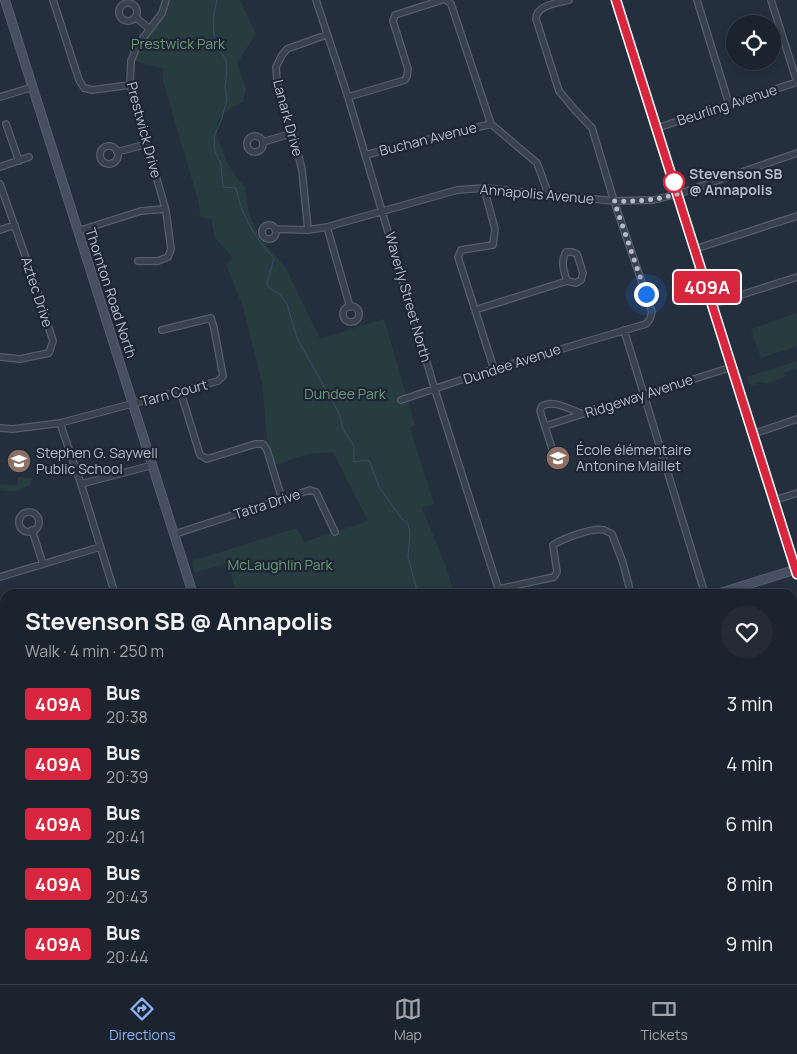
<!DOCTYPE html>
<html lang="en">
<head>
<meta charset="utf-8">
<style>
  body { margin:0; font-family:Manrope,sans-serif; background:#242b36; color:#f1f3f6; height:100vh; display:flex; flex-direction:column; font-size:19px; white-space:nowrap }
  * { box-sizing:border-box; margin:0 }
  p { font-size:16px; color:#a0a4aa }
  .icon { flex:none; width:28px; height:28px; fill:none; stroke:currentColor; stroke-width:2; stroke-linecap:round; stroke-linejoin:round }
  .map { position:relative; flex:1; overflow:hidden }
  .drawer { position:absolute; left:0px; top:589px; width:798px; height:396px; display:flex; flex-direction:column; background:#1b232e; border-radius:15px 15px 0 0; box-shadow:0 2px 8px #0003,0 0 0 1px #39404a }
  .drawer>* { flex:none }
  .badge { padding:0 10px; border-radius:4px; font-size:18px; line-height:32px }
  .tools { position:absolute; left:726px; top:15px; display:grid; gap:10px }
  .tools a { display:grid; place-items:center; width:55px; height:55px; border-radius:50%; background:#1b232e; box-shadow:0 2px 8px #0003,0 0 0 1px #39404a; font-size:25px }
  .you { position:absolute; width:25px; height:25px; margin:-12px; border:4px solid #fff; border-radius:50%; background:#1a73e8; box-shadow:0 0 0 8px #1a73e833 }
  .map>.badge { position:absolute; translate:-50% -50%; box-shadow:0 0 0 2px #fff }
  .round { display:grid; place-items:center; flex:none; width:52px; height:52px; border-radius:26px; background:#242b36 }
  .overview { display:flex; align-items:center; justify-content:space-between; height:85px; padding:0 25px }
  h1 { font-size:24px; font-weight:700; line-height:38px }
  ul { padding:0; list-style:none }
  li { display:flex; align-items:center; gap:15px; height:60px; padding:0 25px }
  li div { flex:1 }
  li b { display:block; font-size:19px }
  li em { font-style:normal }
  li .badge { min-width:55px; font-weight:700; text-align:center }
  .dock { display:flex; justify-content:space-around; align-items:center; height:70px; border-top:1px solid #39404a; background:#1b232e; font-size:14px; color:#a0a4aa }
  .dock a { display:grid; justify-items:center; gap:2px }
  .dock .active { color:#8ab4f8 }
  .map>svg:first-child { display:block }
  .green { fill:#263c3f }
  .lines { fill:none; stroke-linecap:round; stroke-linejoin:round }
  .stream { stroke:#394c67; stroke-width:1 }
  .minor-casing { stroke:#565f6c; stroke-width:8 }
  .secondary-casing { stroke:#565f6c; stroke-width:10 }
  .minor { stroke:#38414e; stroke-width:5.5 }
  .secondary { stroke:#465061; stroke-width:8 }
  .line-casing { stroke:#fff; stroke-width:11 }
  .line { stroke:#d7263d; stroke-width:8 }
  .walk { stroke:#b4bcc9; stroke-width:5; stroke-dasharray:0 9 }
  .stop-dot { fill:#fff; stroke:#d7263d; stroke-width:2.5 }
  .labels { text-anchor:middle; stroke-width:4.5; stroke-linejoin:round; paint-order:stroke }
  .park-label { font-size:14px; fill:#6b9a76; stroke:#1d2633 }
  .street-label { font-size:14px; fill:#b4bcc9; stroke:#1d2633 }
  .stop-label { font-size:14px; font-weight:bold; fill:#b4bcc9; stroke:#1d2633; text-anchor:start }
  .poi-label { font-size:14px; fill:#b4bcc9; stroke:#1d2633; text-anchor:start }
</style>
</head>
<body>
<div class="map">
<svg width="797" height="984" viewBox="0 0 797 984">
  <rect width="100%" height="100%" fill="#242f3e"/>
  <path class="green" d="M168 0H240L256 34 237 63 246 88 243 102C232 107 220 113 217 125 214 140 233 178 245 186L249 214 260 238 285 266 320 339 384 319 415 425 410 428 434 504 422 508 447 569 454 594H236L228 563 194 573 192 561 297 528 304 542 368 521 333 452 308 454 275 465 267 438 262 383 242 304 226 265 233 258 215 238 211 219 200 217 199 204 162 77 164 69 135 61C141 38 167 22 168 0Z
    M797 313V346L761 358 751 329Z
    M797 361V368L784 373 785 377 764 384 763 382 750 386 747 377Z
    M18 477 33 478 30 485 14 492 0 490V484L17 485Z
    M0 894 5 903V980H47L49 984H0Z
    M325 980H694L701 984H326Z"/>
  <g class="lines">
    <path class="stream" d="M217 0 213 19 215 47 221 52 226 60 227 69 225 88 227 99 221 121 214 136 215 151 221 165 223 187 236 188C241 215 255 238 274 258L267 284 269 288 280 294 287 304 297 338 339 413 343 429 354 446V462L366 460 370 462 379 487 402 519 408 524 410 533 408 557 418 594
      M0 970 5 980
      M591 980 593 984"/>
    <g class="minor-casing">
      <path id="minor" d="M53 0 79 80 84 88 92 90 130 85
        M316 0 348 97 435 390 500 594
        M446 0 451 4 491 124 537 163 548 193
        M697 0 729 104
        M771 0 797 82
        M119 12a9 9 0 1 1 18 0a9 9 0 1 1-18 0Z
        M135 17 150 29
        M0 97 33 87
        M348 97 405 80 407 76 408 69 393 21 395 15 442 0
        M6 124 19 161
        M657 128 797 82
        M247 144a8 8 0 1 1 16 0a8 8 0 1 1-16 0Z
        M263 142 293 133
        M100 155a9 9 0 1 1 18 0a9 9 0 1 1-18 0Z
        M117 152 147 144
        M365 155 491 124
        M0 167 29 157
        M0 184 34 281 53 341 49 353 20 359 0 357
        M484 188 495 229 493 245 461 250 458 257 494 369
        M262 232a7 7 0 1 1 14 0a7 7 0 1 1-14 0Z
        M327 227 350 307
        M275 229 308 230 327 227 457 190 484 188 614 201 654 200 684 192 797 153
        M0 230 15 225
        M308 230 302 170 293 133 277 82 276 67 282 55 287 49 326 35
        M78 231 141 211 165 209
        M695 249 797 216
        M138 261H158L168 257 171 249 166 211 130 85 131 61 137 46 162 13 166 0
        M713 304 797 277
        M343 314a8 8 0 1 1 16 0a8 8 0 1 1-16 0Z
        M475 310 567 281 576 283 581 280 583 273 577 254 572 252H566C560 262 564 271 567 281
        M624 330 705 594
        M180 390 200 455 207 459 255 444H263L267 450 282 499
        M401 400 494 369 646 324 650 319 652 312 614 201 592 128 574 109 559 91 536 19C536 5 558 3 569 0
        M60 423 81 484 115 594
        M545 426 732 367
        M0 428 13 429 60 423 218 381 223 376 214 328 211 318 162 330
        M753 434 797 419
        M557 464 540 411 542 406C554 399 570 410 583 414
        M81 484 153 465
        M775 500 797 493
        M19 522a10 10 0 1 1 20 0a10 10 0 1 1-20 0Z
        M32 530 43 564
        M175 534 310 490 316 492 335 532
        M0 577 100 547
        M499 589 554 577 557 572 553 545C562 539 593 527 604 530 607 531 610 533 612 534L623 563 631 594
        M5 636 4 637 5 649
        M0 717 5 718
        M792 865 797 879
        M792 891 797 889
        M792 959 797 958
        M86 980 88 984
        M265 980 266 984
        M194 984 216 980
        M750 984V980"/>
    </g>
    <g class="secondary-casing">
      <path id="secondary" d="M5 0 193 594
        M616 0 797 574
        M717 594 797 569
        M315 980 317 984"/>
    </g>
    <use href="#minor" class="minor"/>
    <use href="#secondary" class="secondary"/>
  </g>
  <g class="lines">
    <g class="line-casing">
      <path id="line" d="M616 0 797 574"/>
    </g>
    <use href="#line" class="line"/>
    <path class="walk" d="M646 294 614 201C636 202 656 200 677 194L674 182"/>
  </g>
  <defs>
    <g id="school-disc" transform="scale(1.25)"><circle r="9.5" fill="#8d6e63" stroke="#1d2633"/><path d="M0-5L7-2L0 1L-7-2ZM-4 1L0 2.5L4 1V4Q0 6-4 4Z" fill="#fff"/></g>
  </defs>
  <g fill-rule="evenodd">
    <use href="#school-disc" x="558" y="458"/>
    <use href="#school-disc" x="19" y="461"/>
  </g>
  <circle class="stop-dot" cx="674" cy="182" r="10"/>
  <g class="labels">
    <g class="park-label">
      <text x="178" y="49">Prestwick Park</text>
      <text x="345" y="399">Dundee Park</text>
      <text x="280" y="570">McLaughlin Park</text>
    </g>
    <g class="street-label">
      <text transform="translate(727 105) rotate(-18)" y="5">Beurling Avenue</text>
      <text transform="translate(288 118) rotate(75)" y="5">Lanark Drive</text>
      <text transform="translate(144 130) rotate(75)" y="5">Prestwick Drive</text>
      <text transform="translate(428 139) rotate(-14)" y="5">Buchan Avenue</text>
      <text transform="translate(537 194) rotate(5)" y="5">Annapolis Avenue</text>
      <text transform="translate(37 292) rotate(72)" y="5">Aztec Drive</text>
      <text transform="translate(111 293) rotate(72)" y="5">Thornton Road North</text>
      <text transform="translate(408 297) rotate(74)" y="5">Waverly Street North</text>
      <text transform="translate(512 364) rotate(-18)" y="5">Dundee Avenue</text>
      <text transform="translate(174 393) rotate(-15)" y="5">Tarn Court</text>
      <text transform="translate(639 396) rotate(-18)" y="5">Ridgeway Avenue</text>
      <text transform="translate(267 504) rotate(-18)" y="5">Tatra Drive</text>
    </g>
    <g class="stop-label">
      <text x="689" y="179">Stevenson SB<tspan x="689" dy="16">@ Annapolis</tspan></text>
    </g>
    <g class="poi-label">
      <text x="576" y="455">École élémentaire<tspan x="576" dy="16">Antonine Maillet</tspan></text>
      <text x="36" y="458">Stephen G. Saywell<tspan x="36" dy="16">Public School</tspan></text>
    </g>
  </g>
</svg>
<div class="tools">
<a><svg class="icon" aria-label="locate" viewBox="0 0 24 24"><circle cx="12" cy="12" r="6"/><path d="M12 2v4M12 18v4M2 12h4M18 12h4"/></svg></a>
</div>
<div class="you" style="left:646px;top:294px"></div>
<b class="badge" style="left:707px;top:287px;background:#d7263d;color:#fff">409A</b>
<section class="drawer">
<div class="overview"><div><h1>Stevenson SB @ Annapolis</h1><p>Walk · 4 min · 250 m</p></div><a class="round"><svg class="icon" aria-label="heart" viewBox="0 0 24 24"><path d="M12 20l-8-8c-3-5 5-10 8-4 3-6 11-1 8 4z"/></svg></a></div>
<ul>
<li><span class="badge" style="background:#d7263d;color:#fff">409A</span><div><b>Bus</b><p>20:38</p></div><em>3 min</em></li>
<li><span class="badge" style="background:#d7263d;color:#fff">409A</span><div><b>Bus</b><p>20:39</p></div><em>4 min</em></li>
<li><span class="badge" style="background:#d7263d;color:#fff">409A</span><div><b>Bus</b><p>20:41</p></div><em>6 min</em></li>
<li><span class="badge" style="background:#d7263d;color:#fff">409A</span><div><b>Bus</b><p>20:43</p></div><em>8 min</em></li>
<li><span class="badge" style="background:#d7263d;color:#fff">409A</span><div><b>Bus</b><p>20:44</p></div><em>9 min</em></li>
</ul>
</section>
</div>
<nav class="dock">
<a class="active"><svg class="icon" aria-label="directions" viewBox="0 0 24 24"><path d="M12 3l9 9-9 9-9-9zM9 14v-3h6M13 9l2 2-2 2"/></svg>Directions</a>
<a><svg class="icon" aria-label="map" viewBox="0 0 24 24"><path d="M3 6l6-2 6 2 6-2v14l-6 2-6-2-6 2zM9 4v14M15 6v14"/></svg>Map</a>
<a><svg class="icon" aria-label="tickets" viewBox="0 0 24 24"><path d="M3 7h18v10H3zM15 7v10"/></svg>Tickets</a>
</nav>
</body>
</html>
